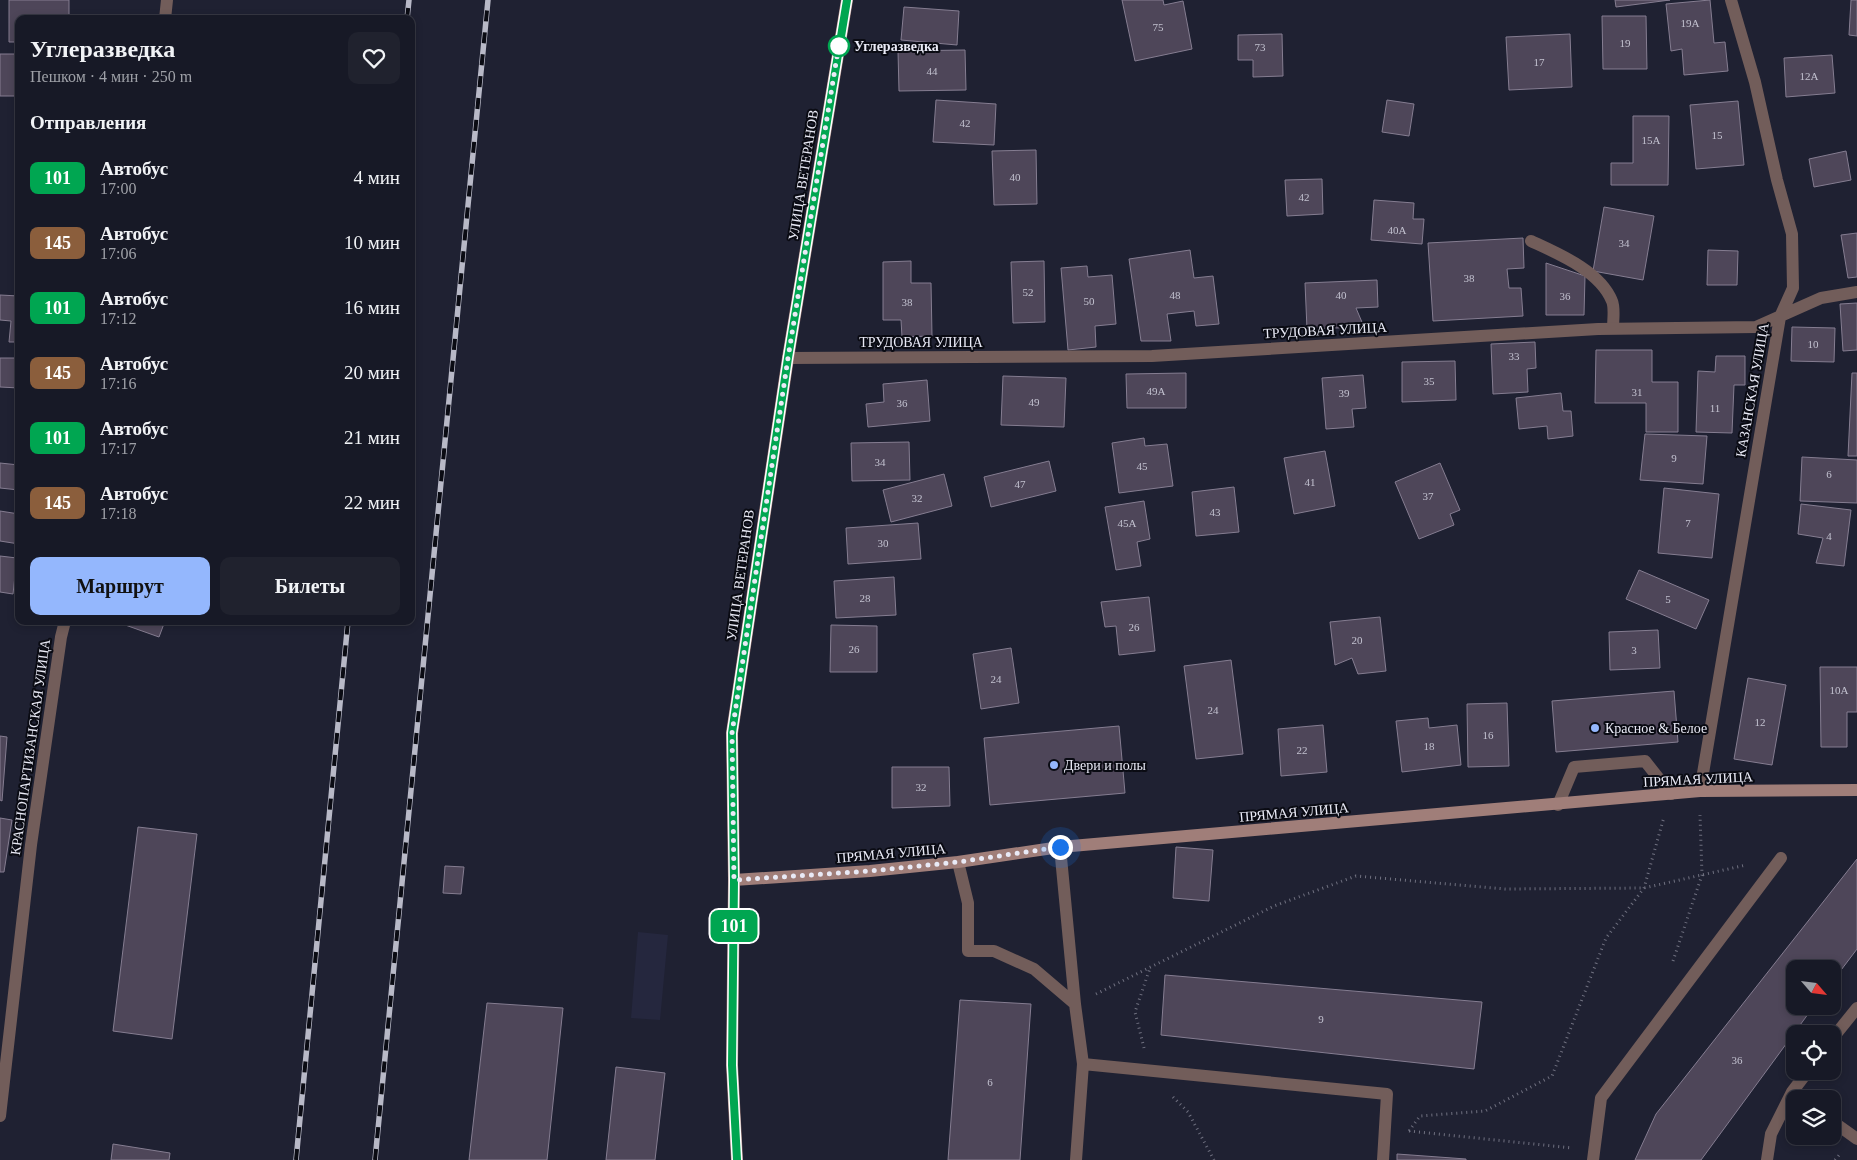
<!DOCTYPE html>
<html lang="ru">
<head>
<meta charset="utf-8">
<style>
  body { margin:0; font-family:Georgia,serif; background:#20222e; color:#f1f3f6; height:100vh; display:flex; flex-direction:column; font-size:19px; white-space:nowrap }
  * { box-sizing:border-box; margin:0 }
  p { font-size:16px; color:#9ea0a7 }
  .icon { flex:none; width:28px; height:28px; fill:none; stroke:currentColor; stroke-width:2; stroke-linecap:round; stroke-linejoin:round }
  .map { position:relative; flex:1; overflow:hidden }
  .panel { position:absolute; left:15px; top:15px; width:400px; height:610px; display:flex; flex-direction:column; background:#171926; border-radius:10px; box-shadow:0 2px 8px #0003,0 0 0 1px #363843 }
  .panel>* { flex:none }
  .badge { padding:0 10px; border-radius:8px; font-size:18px; line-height:32px }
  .needle { width:32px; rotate:118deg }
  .fabs { position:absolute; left:1786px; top:960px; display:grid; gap:10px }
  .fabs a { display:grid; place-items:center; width:55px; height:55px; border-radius:10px; background:#171926; box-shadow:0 2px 8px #0003,0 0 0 1px #363843; font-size:25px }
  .you { position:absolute; width:25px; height:25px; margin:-12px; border:4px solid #fff; border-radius:50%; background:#1a73e8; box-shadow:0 0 0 8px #1a73e833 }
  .map>.badge { position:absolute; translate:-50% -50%; box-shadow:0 0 0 2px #fff }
  h2 { padding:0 15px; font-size:19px; line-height:45px }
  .round { display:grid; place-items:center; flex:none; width:52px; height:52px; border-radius:10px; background:#20222e }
  .head { display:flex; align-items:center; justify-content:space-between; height:85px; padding:0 15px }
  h1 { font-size:24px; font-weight:700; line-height:38px }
  .action { display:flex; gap:10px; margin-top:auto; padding:10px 15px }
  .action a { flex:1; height:58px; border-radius:10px; background:#94b7fd; color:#111; font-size:20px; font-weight:700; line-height:58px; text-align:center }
  .action a+a { background:#20222e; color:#f1f3f6 }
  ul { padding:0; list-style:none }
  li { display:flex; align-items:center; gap:15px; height:65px; padding:0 15px }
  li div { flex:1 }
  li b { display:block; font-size:19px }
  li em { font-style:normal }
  li .badge { min-width:55px; font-weight:700; text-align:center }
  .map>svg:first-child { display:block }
  .built { fill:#25273e }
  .building { fill:#4e4659; stroke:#857d91 }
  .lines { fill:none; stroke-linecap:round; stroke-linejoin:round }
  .path { stroke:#707180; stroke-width:3; stroke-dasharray:1 4; stroke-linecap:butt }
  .service { stroke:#725d5a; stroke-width:12 }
  .minor { stroke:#725d5a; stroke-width:12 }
  .secondary { stroke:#a07e79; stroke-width:12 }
  .rail-casing { stroke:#b8b9c7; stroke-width:5.5 }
  .rail { stroke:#0a0b13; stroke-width:4; stroke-dasharray:11; stroke-linecap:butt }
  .line-casing { stroke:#fff; stroke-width:11 }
  .line { stroke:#00a651; stroke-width:8 }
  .walk { stroke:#e9eaf6; stroke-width:5; stroke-dasharray:0 9 }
  .stop-dot { fill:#fff; stroke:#00a651; stroke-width:2.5 }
  .poi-dot { fill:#94b7fd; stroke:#0a0b13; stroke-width:2 }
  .labels { text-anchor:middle; stroke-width:4; stroke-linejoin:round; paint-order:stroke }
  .number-label { font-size:11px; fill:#c2c1cf }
  .stop-label { font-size:14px; font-weight:bold; fill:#e9eaf6; stroke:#0a0b13; text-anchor:start }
  .street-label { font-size:14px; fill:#e9eaf6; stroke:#0a0b13 }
  .poi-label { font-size:14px; fill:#e9eaf6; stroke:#0a0b13; text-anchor:start }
</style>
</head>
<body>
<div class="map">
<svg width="1857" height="1160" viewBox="0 0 1857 1160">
  <rect width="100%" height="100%" fill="#1f2132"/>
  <path class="built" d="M638 932 668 935 660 1020 631 1018Z"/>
  <path class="building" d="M9 0H69V19H19V42H9Z
    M1122 0H1163L1164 5 1183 1 1192 49 1135 61Z
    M1615 0H1670L1616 7Z
    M1710 0 1714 43 1725 42 1728 71 1684 75 1682 49 1671 51 1666 4Z
    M1851 0H1857V36L1849 35Z
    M904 7 959 11 957 45 901 40Z
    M1602 16H1646L1647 69H1603Z
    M1282 34 1283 76 1253 77V60H1238V35Z
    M1570 34 1572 87 1509 90 1506 37Z
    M965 50 966 90 899 91 898 51Z
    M0 54H19V96H0Z
    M1832 55 1835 93 1786 97 1784 58Z
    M936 100 996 104 994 145 933 142Z
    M1387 100 1414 104 1409 136 1382 132Z
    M1738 101 1744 165 1696 169 1690 105Z
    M1633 116H1669L1668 185H1611V163H1633Z
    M1036 150 1037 204 994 205 992 151Z
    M1846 151 1851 180 1814 187 1809 159Z
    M1322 179 1323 214 1287 216 1285 180Z
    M1374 200 1414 203 1413 219H1424L1422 244 1371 240Z
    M1604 207 1654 216 1643 280 1593 271Z
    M1857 233V277L1848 278 1841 235Z
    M1523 238 1524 268 1507 269 1509 288H1521L1523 316 1433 321 1428 243Z
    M1190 250 1194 278 1213 276 1219 324 1196 326 1194 311 1167 314 1171 341H1141L1129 259Z
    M1708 250 1738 251 1737 285H1707Z
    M911 261V283H931L932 336 902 337 901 320H883V262Z
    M1044 261 1045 322 1013 323 1011 262Z
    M1546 263 1585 276 1584 315H1546Z
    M1087 266 1088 277 1112 275 1116 324 1095 326 1096 347 1068 350 1061 268Z
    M1377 280 1378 307 1356 308 1364 327 1307 329 1305 283Z
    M0 295 19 296V342H9L11 321 0 320Z
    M1857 303V350L1843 351 1840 304Z
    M1792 327 1835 328 1834 362 1791 361Z
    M1535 342 1536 368 1527 369 1528 392 1493 394 1491 344Z
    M1596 350H1652V382H1678V432H1646V403H1595Z
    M1716 356H1745V385H1734L1732 433 1696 432 1698 371 1715 372Z
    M0 358H19V388L0 387Z
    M1455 361 1456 400 1402 402V362Z
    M1186 373V408H1127L1126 374Z
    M1852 373H1857V456H1848Z
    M1363 375 1366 408 1352 409 1354 427 1326 429 1322 378Z
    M1003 376 1066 378 1064 427 1001 425Z
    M927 380 930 421 868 427 866 404 884 402 883 384Z
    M1561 393 1563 411H1571L1573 436 1548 439 1547 426 1519 429 1516 398Z
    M1645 434 1707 436 1703 484 1640 480Z
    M1144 438 1145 446 1167 444 1173 486 1119 493 1112 443Z
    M909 442 910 480 852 481 851 443Z
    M1325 451 1335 506 1294 514 1284 458Z
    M1802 457 1857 460V503L1800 501Z
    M1049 461 1056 491 991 507 984 477Z
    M0 463 19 465V490L0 488Z
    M1440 463 1460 510 1450 514 1454 525 1419 539 1395 482Z
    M944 474 952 506 891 522 883 490Z
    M1234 487 1239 532 1196 536 1192 492Z
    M1664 488 1719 494 1712 558 1658 553Z
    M1144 501 1150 539 1137 542 1141 566 1116 570 1105 507Z
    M1801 504 1851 510 1844 566 1816 563 1823 538 1798 534Z
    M0 511 19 514V544L0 541Z
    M918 523 921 559 848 564 846 528Z
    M0 556 17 558 13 594 0 592Z
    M1639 570 1709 600 1696 629 1626 599Z
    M894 577 896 615 836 618 834 581Z
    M1149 597 1155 651 1119 655 1116 626 1105 627 1101 602Z
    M1380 617 1386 671 1358 674 1352 658 1335 665 1330 622Z
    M114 621H165L159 637Z
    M831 625 877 626V672H830Z
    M1658 630 1660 668 1610 670 1609 632Z
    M1011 648 1019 703 981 709 973 654Z
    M1231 660 1243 754 1196 759 1184 666Z
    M1820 667H1857V712H1847V747H1821Z
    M1748 678 1786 685 1772 765 1734 759Z
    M1674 691 1678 742 1556 752 1552 701Z
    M1507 703 1509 766 1468 767 1467 704Z
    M1428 718 1429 728 1457 725 1461 765 1402 772 1396 721Z
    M1323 725 1327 772 1281 776 1278 729Z
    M1119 726 1125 793 990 805 984 738Z
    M0 736 7 737 2 801 0 800Z
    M892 767H949L950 806 892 808Z
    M0 818 12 820 4 872H0Z
    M138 827 197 834 172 1039 113 1031Z
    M1176 847 1213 850 1209 901 1173 898Z
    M1857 859V949L1832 982V969H1795V1006H1814L1701 1160H1635L1656 1114Z
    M445 866 464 867 461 894 443 893Z
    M1165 975 1482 1002 1474 1069 1161 1035Z
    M960 1000 1031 1004 1020 1160H948Z
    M487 1003 563 1008 547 1160H469Z
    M616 1067 665 1073 655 1160H606Z
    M113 1144 170 1153 169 1160H111Z
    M1397 1154 1466 1159V1160H1397Z"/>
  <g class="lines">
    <path class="path" d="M1673 961 1702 875 1700 815
      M1096 994 1274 906 1356 876 1505 889 1644 888 1746 865
      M1144 1048 1135 1012 1150 968
      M1173 1097 1188 1112 1214 1160
      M1409 1131 1420 1116 1485 1111 1552 1076 1606 938 1644 888 1664 817
      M1409 1131 1572 1148
      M1835 1160 1840 1154"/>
    <path class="service" d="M1531 241C1559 254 1600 271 1612 301 1615 308 1613 320 1613 328
      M1558 805 1574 767 1645 761 1671 794
      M1060 847 1075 1004
      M958 862 968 903V951H994L1034 969 1075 1004 1083 1064
      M1832 1039 1857 1008
      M1832 1121 1857 1139
      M1076 1160 1083 1064 1387 1094 1383 1160
      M1593 1160 1601 1098 1781 858
      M1767 1160 1771 1134 1792 1092 1808 1071"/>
    <path class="minor" d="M165 19 167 0
      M788 358 1152 356 1598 329 1756 327 1821 298 1857 292
      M1700 791 1780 317 1793 288 1792 234 1777 180 1755 82 1731 0
      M0 1116 31 845 61 637 65 621"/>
    <path class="secondary" d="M734 880 870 871 958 862 1060 847 1700 791 1857 790
      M737 1160 732 1065 734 880 732 733 788 358 847 0"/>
    <g class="rail-casing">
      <path id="rail" d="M407 19 409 0
        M296 1160 348 621
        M375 1160 488 0"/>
    </g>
    <use href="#rail" class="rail"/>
  </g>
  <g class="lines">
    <g class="line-casing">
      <path id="line" d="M737 1160 732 1065 734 880 732 733 788 358 847 0"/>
    </g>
    <use href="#line" class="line"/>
    <path class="walk" d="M839 46 840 38 788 358 732 733 734 880 870 871 958 862 1060 847"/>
  </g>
  <circle class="stop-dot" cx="839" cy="46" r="10"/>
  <g class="poi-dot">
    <circle cx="1595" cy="728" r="5"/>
    <circle cx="1054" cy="765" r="5"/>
  </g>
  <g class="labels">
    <g class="number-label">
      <text x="1690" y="27">19А</text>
      <text x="1158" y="31">75</text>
      <text x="1625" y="47">19</text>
      <text x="1260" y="51">73</text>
      <text x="1539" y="66">17</text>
      <text x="932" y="75">44</text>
      <text x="1809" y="80">12А</text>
      <text x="965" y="127">42</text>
      <text x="1717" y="139">15</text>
      <text x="1651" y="144">15А</text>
      <text x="1015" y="181">40</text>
      <text x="1304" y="201">42</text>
      <text x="1397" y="234">40А</text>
      <text x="1624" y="247">34</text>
      <text x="1469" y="282">38</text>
      <text x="1028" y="296">52</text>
      <text x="1175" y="299">48</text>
      <text x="1341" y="299">40</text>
      <text x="1565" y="300">36</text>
      <text x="1089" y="305">50</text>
      <text x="907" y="306">38</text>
      <text x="1813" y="348">10</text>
      <text x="1514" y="360">33</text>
      <text x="1429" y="385">35</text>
      <text x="1156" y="395">49А</text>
      <text x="1637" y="396">31</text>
      <text x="1344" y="397">39</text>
      <text x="1034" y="406">49</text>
      <text x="902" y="407">36</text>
      <text x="1715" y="412">11</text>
      <text x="1674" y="462">9</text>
      <text x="880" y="466">34</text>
      <text x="1142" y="470">45</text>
      <text x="1829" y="478">6</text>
      <text x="1310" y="486">41</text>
      <text x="1020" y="488">47</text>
      <text x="1428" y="500">37</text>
      <text x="917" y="502">32</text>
      <text x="1215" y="516">43</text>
      <text x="1127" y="527">45А</text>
      <text x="1688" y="527">7</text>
      <text x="1829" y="540">4</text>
      <text x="883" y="547">30</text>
      <text x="865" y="602">28</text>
      <text x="1668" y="603">5</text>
      <text x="1134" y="631">26</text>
      <text x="1357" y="644">20</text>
      <text x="854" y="653">26</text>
      <text x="1634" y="654">3</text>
      <text x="996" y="683">24</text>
      <text x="1839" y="694">10А</text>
      <text x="1213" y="714">24</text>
      <text x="1760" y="726">12</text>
      <text x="1488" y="739">16</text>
      <text x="1429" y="750">18</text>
      <text x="1302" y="754">22</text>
      <text x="921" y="791">32</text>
      <text x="1321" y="1023">9</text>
      <text x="1737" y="1064">36</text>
      <text x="990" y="1086">6</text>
    </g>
    <g class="stop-label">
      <text x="854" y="51">Углеразведка</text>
    </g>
    <g class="street-label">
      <text transform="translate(803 175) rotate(-81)" y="5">УЛИЦА ВЕТЕРАНОВ</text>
      <text transform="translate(1325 330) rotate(-3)" y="5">ТРУДОВАЯ УЛИЦА</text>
      <text x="921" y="347">ТРУДОВАЯ УЛИЦА</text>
      <text transform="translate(1752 390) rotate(-80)" y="5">КАЗАНСКАЯ УЛИЦА</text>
      <text transform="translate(740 575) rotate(-82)" y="5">УЛИЦА ВЕТЕРАНОВ</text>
      <text transform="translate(30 747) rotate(-82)" y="5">КРАСНОПАРТИЗАНСКАЯ УЛИЦА</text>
      <text transform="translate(1698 779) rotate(-3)" y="5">ПРЯМАЯ УЛИЦА</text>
      <text transform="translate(1294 812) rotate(-5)" y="5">ПРЯМАЯ УЛИЦА</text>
      <text transform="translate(891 853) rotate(-5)" y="5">ПРЯМАЯ УЛИЦА</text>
    </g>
    <g class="poi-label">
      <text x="1605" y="733">Красное &amp; Белое</text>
      <text x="1064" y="770">Двери и полы</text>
    </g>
  </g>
</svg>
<div class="fabs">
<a><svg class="needle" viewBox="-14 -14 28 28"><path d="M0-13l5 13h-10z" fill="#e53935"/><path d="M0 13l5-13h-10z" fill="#9ea0a7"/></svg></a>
<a><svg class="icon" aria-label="locate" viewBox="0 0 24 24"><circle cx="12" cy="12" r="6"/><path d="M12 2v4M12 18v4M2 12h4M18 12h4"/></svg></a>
<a><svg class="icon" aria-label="layers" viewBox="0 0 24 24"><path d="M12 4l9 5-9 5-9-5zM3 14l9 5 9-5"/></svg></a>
</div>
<div class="you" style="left:1060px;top:847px"></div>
<b class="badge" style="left:734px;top:926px;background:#00a651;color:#fff">101</b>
<section class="panel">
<div class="head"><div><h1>Углеразведка</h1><p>Пешком · 4 мин · 250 m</p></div><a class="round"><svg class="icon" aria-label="heart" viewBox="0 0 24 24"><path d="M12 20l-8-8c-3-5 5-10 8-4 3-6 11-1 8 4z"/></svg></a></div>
<h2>Отправления</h2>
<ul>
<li><span class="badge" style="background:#00a651;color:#fff">101</span><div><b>Автобус</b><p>17:00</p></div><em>4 мин</em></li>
<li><span class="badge" style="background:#8b5e3c;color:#fff">145</span><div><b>Автобус</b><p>17:06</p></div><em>10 мин</em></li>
<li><span class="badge" style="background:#00a651;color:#fff">101</span><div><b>Автобус</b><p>17:12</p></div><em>16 мин</em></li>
<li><span class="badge" style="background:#8b5e3c;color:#fff">145</span><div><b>Автобус</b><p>17:16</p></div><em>20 мин</em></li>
<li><span class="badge" style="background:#00a651;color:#fff">101</span><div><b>Автобус</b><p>17:17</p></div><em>21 мин</em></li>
<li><span class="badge" style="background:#8b5e3c;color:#fff">145</span><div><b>Автобус</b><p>17:18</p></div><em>22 мин</em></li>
</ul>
<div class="action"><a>Маршрут</a><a>Билеты</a></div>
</section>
</div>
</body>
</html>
